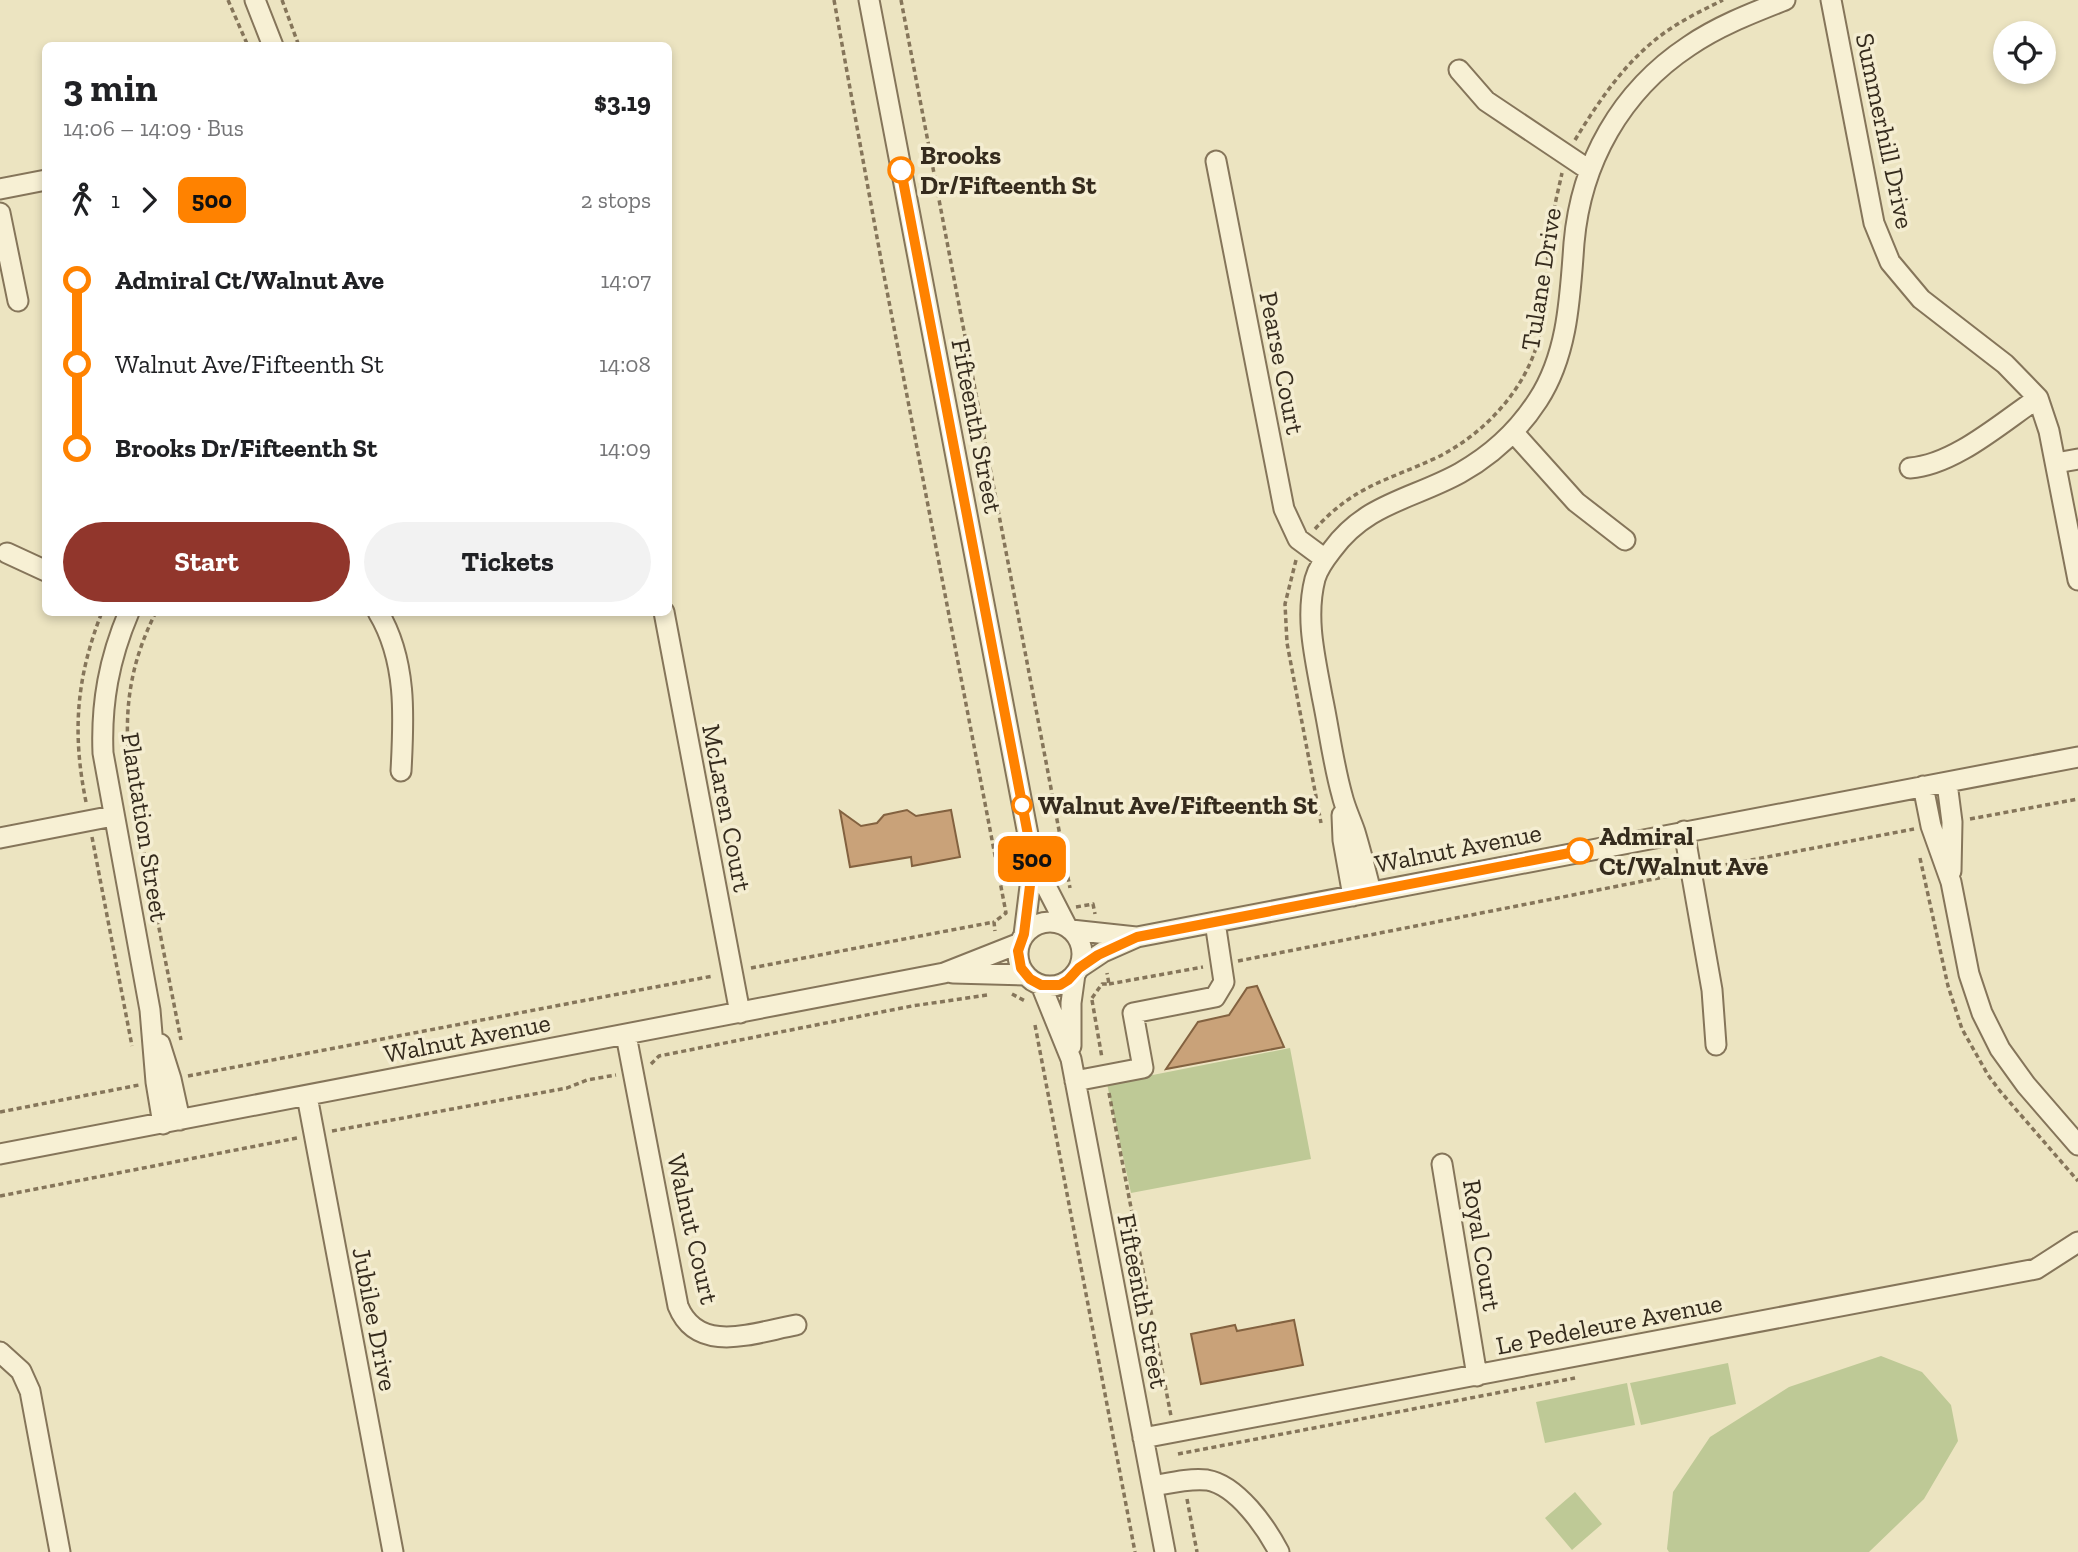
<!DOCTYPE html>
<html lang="en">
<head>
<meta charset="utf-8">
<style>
  body { margin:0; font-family:"Zilla Slab",serif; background:#f2f2f2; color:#202124; height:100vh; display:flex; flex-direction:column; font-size:26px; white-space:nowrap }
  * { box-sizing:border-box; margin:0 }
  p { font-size:23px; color:#757577 }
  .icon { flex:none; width:38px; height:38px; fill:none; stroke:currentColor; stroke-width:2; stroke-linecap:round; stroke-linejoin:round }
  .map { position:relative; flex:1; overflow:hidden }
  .sheet { position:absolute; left:42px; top:42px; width:630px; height:574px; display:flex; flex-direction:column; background:#fff; border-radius:10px; box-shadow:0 4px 10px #0003 }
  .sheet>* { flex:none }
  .badge { padding:0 14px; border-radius:10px; font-size:24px; line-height:46px }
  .controls { position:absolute; left:1993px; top:21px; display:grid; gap:14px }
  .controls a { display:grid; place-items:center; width:63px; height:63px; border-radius:50%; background:#fff; box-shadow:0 4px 10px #0003; font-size:35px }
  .map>.badge { position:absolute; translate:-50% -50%; box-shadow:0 0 0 4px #fff }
  .legs { display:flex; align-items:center; gap:10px; height:77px; padding:0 21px; font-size:23px }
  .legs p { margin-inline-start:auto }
  .headline { display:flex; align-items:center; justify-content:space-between; height:119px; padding:0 21px }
  h1 { font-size:38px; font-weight:700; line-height:52px }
  .button { display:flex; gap:14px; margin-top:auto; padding:14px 21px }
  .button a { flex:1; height:80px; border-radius:42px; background:#91362c; color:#fff; font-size:28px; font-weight:700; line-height:80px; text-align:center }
  .button a+a { background:#f2f2f2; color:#202124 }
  ul { padding:0 21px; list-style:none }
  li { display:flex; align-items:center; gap:24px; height:84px; font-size:26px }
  li i { display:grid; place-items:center; width:10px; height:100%; margin:0 9px; background:currentColor }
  li i::after { content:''; width:18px; height:18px; margin:-9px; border:5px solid; border-radius:50%; background:#fff }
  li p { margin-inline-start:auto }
  li:first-child i { background:linear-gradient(#0000 50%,currentColor 0) }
  li:last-child i { background:linear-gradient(currentColor 50%,#0000 0) }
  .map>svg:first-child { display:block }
  .green { fill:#bec996 }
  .building { fill:#c9a279; stroke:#836240; stroke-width:2 }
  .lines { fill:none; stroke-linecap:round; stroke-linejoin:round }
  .minor-casing { stroke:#85755a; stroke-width:23 }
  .path { stroke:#85755a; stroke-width:3.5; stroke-dasharray:5 3.5; stroke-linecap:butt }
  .minor { stroke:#f7f0d4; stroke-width:19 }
  .line-1-casing { stroke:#fff; stroke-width:16 }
  .line-1 { stroke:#ff8200; stroke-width:10 }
  .stop-1-dot { fill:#fff; stroke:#ff8200; stroke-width:3.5 }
  .labels { text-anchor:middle; stroke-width:7; stroke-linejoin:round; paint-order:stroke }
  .street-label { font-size:26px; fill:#352b1d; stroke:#f4edd1 }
  .stop-label { font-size:26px; font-weight:bold; fill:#352b1d; stroke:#f4edd1; text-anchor:start }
</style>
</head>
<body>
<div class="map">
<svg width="2078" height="1552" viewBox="0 0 2078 1552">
  <rect width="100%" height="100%" fill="#ece4c1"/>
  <path class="green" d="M1290 1048 1311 1159 1131 1193 1107 1084Z
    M1881 1356 1922 1372 1951 1405 1958 1441 1924 1499 1869 1552H1669L1667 1549 1673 1492 1710 1437 1789 1387Z
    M1728 1363 1736 1404 1641 1425 1630 1383Z
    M1627 1383 1635 1425 1545 1443 1536 1402Z
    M1575 1492 1602 1524 1572 1550 1545 1518Z"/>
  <path class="building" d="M907 810 916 816 951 810 960 857 912 866 911 857 850 867 840 811 861 826 877 823 884 815Z
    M1257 986 1284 1047 1166 1069 1198 1022 1229 1015 1247 988Z
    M1294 1320 1303 1365 1201 1384 1191 1334 1235 1325 1237 1331Z"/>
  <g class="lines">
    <g class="minor-casing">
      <path id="minor" d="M255 0 273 46
        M869 0 1033 861 1067 927
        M1831 0 1874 223 1890 262 1921 299 2005 364 2038 398 2049 431 2078 580
        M1459 70 1486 101 1589 170
        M1216 161 1284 509 1298 539 1325 559
        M0 189 46 180
        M0 213 18 301
        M1514 433 1576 502 1625 540
        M2056 463 2078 459
        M1910 468C1954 465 2001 423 2038 398
        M7 553 46 571
        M129 612C109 659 101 703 103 753L150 1010 156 1082 163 1124
        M378 612C407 660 404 717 401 771
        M664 612 740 1013
        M1947 783 1952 822 1951 871
        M1923 786 1931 826 1951 882 1969 974 1982 1013 2000 1049 2026 1085 2078 1145
        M1342 815 1343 840 1353 896
        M1684 831 1712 990 1716 1045
        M0 838 113 816
        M1371 892C1366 872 1361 852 1355 832 1351 820 1345 808 1342 795 1333 763 1329 729 1322 696 1315 657 1305 618 1315 579 1318 568 1325 559 1332 550 1366 503 1413 499 1460 473 1492 455 1518 431 1538 400 1568 354 1570 297 1574 243 1581 162 1621 91 1689 46 1718 26 1752 13 1785 0
        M1018 954a32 32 0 1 1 64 0a32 32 0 1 1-64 0Z
        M1071 930 1136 937
        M1024 935 1033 862
        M1079 968 1103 952 1137 937 2078 757
        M953 973 1025 975
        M1041 985 1071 1059 1165 1552
        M626 1035 678 1306C698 1356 756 1332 796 1325
        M160 1044 171 1079 180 1120
        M1071 1046V1003L1075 974
        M1075 1081 1143 1068 1133 1013 1215 997 1224 982 1215 922
        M307 1096 393 1552
        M0 1154 944 973 1020 943
        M1442 1164 1477 1376
        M0 1352 21 1371 30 1391 60 1552
        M1143 1438 2036 1269 2078 1242
        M1153 1486C1170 1483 1189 1478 1207 1480 1237 1485 1266 1527 1279 1552"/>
    </g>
    <path class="path" d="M228 0 248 46
      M282 0 299 46
      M834 0 882 265 1006 913 994 922 995 931
      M901 0 1070 888
      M1575 140C1600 99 1629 56 1670 29 1686 18 1705 9 1723 0
      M1315 529C1355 485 1387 481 1438 457 1486 433 1529 386 1540 333 1546 303 1546 272 1549 242 1551 219 1557 196 1562 173
      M1296 560 1285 604 1287 643 1321 823
      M156 612C109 704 130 777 148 872 159 928 170 984 181 1040
      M86 802C72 733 76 678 102 612
      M1970 819 2078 799
      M92 837 132 1046
      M1920 858 1948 986 1962 1029 1988 1075 2000 1091 2078 1181
      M1709 868 1914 829
      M1076 907 1093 904 1095 914
      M1238 961 1674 875
      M751 968 994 922
      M1109 984 1203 967
      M1012 994 1027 1002
      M1092 998 1102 984H1109L1107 973
      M1092 1000 1102 1058
      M1035 1025 1135 1552
      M651 1064 659 1056 912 1006 987 995
      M188 1076 713 976
      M1109 1093 1171 1416
      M0 1112 139 1085
      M332 1131 567 1088 587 1080 616 1075
      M0 1196 297 1138
      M1178 1454 1575 1378
      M1187 1499 1197 1552"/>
    <use href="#minor" class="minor"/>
  </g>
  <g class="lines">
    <g class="line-1-casing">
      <path id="line-1" d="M901 170 1033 861 1024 934 1018 951 1021 968 1030 979 1041 985H1060L1068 980 1079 968 1098 955 1137 937 1580 851"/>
    </g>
    <use href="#line-1" class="line-1"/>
  </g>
  <g class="stop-1-dot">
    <circle cx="901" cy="170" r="12"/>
    <circle cx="1022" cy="805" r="9"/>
    <circle cx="1580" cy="851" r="12"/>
  </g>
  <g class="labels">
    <g class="street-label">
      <text transform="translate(1885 131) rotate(78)" y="9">Summerhill Drive</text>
      <text transform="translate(1541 279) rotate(-81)" y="9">Tulane Drive</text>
      <text transform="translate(1282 363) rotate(79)" y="9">Pearse Court</text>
      <text transform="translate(977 426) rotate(79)" y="9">Fifteenth Street</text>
      <text transform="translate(727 808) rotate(79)" y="9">McLaren Court</text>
      <text transform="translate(145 827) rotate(81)" y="9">Plantation Street</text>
      <text transform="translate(1458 848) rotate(-11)" y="9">Walnut Avenue</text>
      <text transform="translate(467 1038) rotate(-11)" y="9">Walnut Avenue</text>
      <text transform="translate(693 1229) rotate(77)" y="9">Walnut Court</text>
      <text transform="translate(1482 1245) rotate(81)" y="9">Royal Court</text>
      <text transform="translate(1143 1301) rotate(79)" y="9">Fifteenth Street</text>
      <text transform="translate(375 1319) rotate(79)" y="9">Jubilee Drive</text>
      <text transform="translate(1609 1324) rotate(-11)" y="9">Le Pedeleure Avenue</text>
    </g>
    <g class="stop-label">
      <text x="920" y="164">Brooks<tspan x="920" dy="30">Dr/Fifteenth St</tspan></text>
      <text x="1038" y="814">Walnut Ave/Fifteenth St</text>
      <text x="1599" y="845">Admiral<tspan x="1599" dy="30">Ct/Walnut Ave</tspan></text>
    </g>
  </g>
</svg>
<div class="controls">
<a><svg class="icon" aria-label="locate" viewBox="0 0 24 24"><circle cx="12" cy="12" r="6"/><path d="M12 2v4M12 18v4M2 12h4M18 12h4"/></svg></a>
</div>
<b class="badge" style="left:1032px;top:859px;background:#ff8200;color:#111">500</b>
<section class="sheet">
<div class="headline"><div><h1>3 min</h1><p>14:06 – 14:09 · Bus</p></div><b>$3.19</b></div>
<div class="legs"><svg class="icon" aria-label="walk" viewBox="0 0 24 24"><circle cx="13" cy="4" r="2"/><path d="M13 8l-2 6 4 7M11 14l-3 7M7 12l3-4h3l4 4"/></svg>1<svg class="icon" aria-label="forward" viewBox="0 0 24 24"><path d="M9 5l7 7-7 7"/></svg><b class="badge" style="background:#ff8200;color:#111">500</b><p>2 stops</p></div>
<ul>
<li><i style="color:#ff8200"></i><b>Admiral Ct/Walnut Ave</b><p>14:07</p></li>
<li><i style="color:#ff8200"></i><span>Walnut Ave/Fifteenth St</span><p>14:08</p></li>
<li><i style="color:#ff8200"></i><b>Brooks Dr/Fifteenth St</b><p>14:09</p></li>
</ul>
<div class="button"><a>Start</a><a>Tickets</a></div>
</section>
</div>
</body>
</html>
